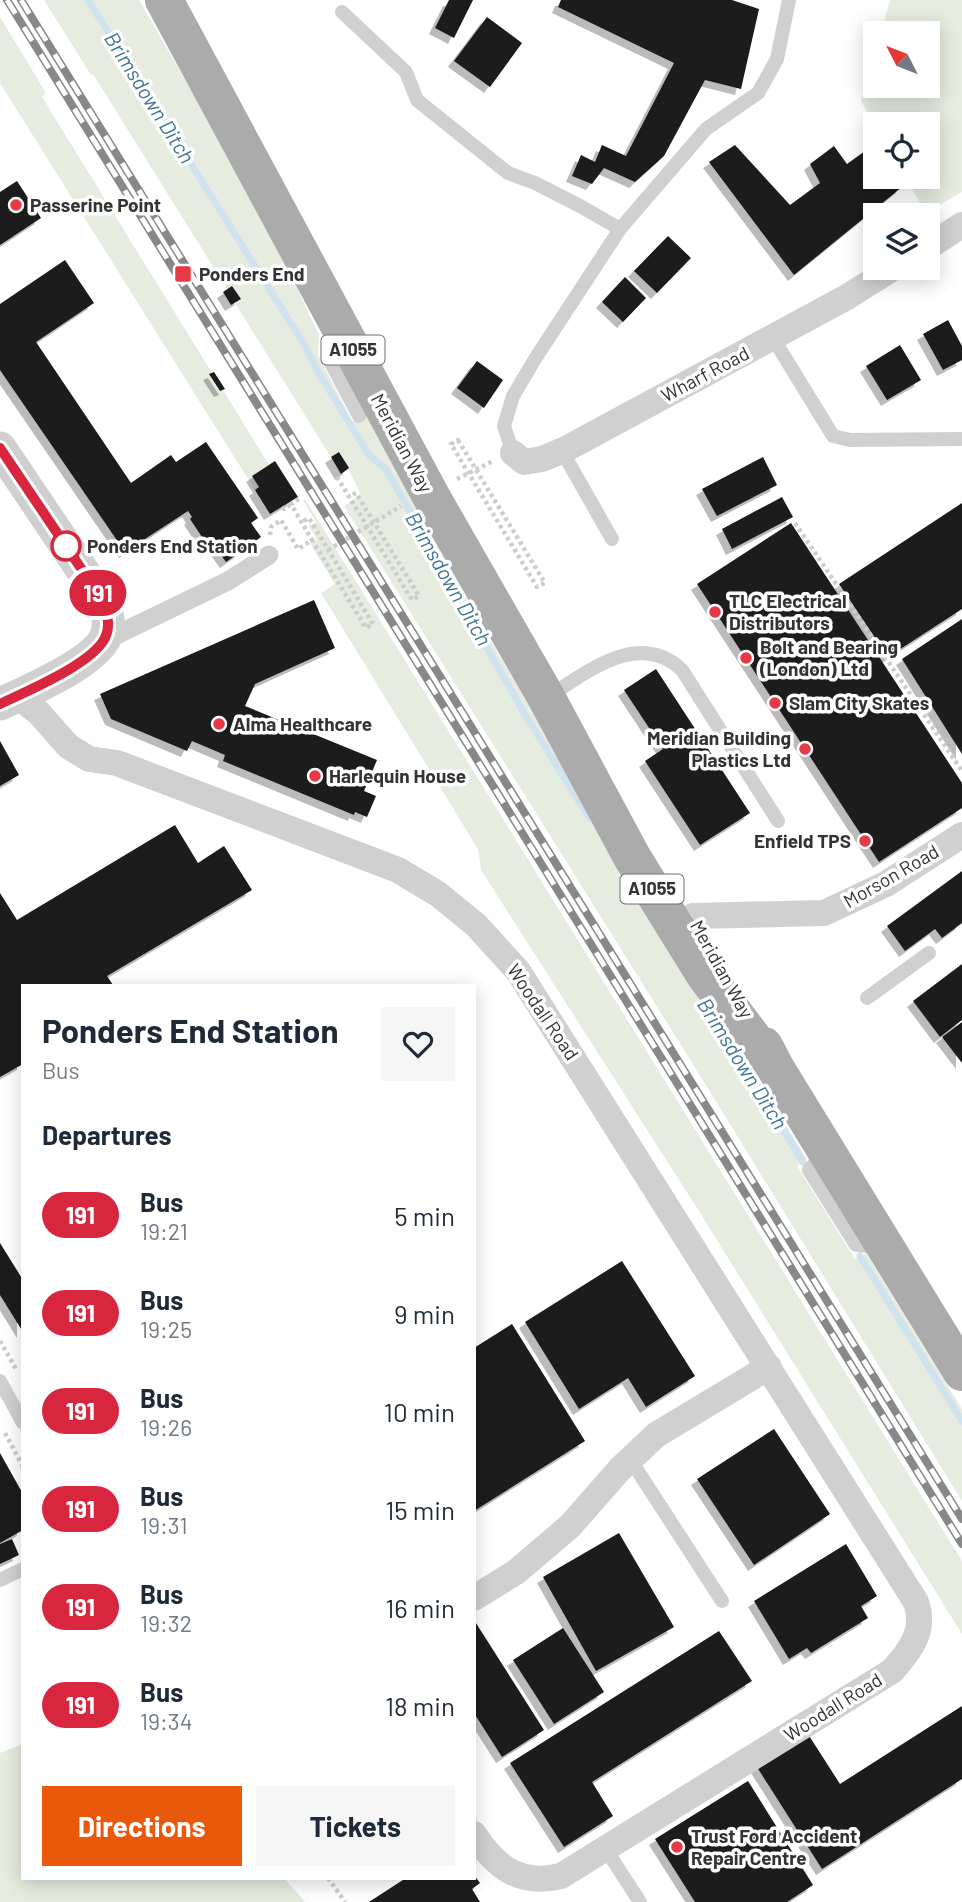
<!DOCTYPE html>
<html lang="en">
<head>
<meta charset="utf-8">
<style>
  body { margin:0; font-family:Barlow,sans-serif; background:#f6f6f7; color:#1f2937; height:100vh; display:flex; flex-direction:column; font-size:26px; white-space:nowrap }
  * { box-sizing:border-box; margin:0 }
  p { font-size:23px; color:#747a83 }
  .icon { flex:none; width:38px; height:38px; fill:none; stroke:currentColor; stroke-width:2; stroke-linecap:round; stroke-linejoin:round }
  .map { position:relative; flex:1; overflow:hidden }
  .details { position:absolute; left:21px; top:984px; width:455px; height:896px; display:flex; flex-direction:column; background:#fff; border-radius:0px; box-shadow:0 4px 18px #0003 }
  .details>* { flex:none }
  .badge { padding:0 14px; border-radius:23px; font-size:24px; line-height:46px }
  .needle { width:46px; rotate:312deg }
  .buttons { position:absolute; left:863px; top:21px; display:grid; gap:14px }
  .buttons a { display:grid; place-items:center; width:77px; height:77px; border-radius:0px; background:#fff; box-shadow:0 4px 18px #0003; font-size:35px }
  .map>.badge { position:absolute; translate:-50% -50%; box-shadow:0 0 0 4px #fff }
  h2 { padding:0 21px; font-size:26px; line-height:63px }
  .round { display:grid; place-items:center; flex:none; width:74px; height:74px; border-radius:0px; background:#f6f6f7 }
  .head { display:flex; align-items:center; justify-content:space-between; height:119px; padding:0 21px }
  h1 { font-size:33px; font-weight:700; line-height:52px }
  .button { display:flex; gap:14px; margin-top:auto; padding:14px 21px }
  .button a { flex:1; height:80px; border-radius:0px; background:#ea580c; color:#fff; font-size:28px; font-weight:700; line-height:80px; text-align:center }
  .button a+a { background:#f6f6f7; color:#1f2937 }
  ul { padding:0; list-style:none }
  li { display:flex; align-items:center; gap:21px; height:98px; padding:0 21px }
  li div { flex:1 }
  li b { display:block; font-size:26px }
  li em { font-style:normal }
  li .badge { min-width:77px; font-weight:700; text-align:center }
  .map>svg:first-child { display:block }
  .green { fill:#e6ecdf }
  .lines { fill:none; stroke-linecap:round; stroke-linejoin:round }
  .stream { stroke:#cfe2ee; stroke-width:7 }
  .building { fill:#1a1a1a; filter:url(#shadow) }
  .path { stroke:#cdcdcd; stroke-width:4.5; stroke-dasharray:3.5 3.5; stroke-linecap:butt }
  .service { stroke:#d0d0d0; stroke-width:14 }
  .pedestrian { stroke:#d0d0d0; stroke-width:19 }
  .minor { stroke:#d0d0d0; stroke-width:26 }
  .tertiary { stroke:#d0d0d0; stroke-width:33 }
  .primary { stroke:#ababab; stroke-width:38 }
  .rail-casing { stroke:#888; stroke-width:8 }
  .rail { stroke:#fff; stroke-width:5; stroke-dasharray:16; stroke-linecap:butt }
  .line-casing { stroke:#fff; stroke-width:16 }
  .line { stroke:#d7263d; stroke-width:10 }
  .poi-dot { fill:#e63946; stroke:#fff; stroke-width:2.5 }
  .stop-dot { fill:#fff; stroke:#d7263d; stroke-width:3.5 }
  .labels { text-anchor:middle; stroke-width:7; stroke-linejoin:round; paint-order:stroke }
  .shield { fill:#fff; stroke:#707070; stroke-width:2 }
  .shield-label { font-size:18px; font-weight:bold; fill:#333 }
  .poi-label { font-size:19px; font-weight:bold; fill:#333; stroke:#fff; text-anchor:start }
  .street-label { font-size:19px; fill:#333; stroke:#fff }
  .stop-label { font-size:19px; font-weight:bold; fill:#333; stroke:#fff; text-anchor:start }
  .water-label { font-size:21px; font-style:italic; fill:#3f7597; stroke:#fff }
</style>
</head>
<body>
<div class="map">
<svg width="962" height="1902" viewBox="0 0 962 1902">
  <defs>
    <filter id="shadow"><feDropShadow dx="-6" dy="6" stdDeviation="0" flood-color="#0004"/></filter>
  </defs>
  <rect width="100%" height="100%" fill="#fff"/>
  <path class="green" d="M44 0H139L263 215 319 335 318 355 352 421 366 414 480 623 583 796 807 1159 797 1166 855 1259 866 1253 962 1409V1501L691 1061 344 506 361 495 340 452 331 457 235 303 240 299 232 286 227 289 93 74 91 75Z
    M890 0H962V192L926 213 905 177H928V124L875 125 861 101 875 53V86H928V33H881Z
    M0 17 46 93 42 97 212 373 210 375 219 391 223 390 269 465 252 476 259 487 255 490 0 83Z
    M305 499 962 1561V1634L697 1208 481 870 478 849 321 593 335 584 311 545 317 540 309 526 316 522 303 500Z
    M23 1744V1878H284L305 1902H0V1753Z"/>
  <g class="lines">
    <path class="stream" d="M88 0 304 344 318 372 369 455 386 469 524 713 590 819
      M709 1010 803 1162
      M860 1256 962 1421"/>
  </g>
  <path class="building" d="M449 0H473L454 38 435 28Z
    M561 0H732L759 9 741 89 705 80 664 156 635 182 604 168 592 184 572 176 581 155 595 162 602 145 626 156 674 63 558 7Z
    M487 17 522 43 490 87 454 61Z
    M735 145 790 205 820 183 810 164 834 146 847 164 872 146 875 151V177H894L902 187 794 275 709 162Z
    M17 181 41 218 0 245V192Z
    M668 236 691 258 657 293 634 271Z
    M65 260 94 303 36 342 131 483 171 455 176 462 206 442 258 518 251 523 261 537 226 562 215 547 210 549 190 519 192 517 188 511 125 552 0 370V304Z
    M625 277 646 298 623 322 602 302Z
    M232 286 241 299 231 305 223 292Z
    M948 320 962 346V360L943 370 923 334Z
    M900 345 921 380 887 400 866 366Z
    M477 361 503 380 484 408 457 388Z
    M214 372 225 389 220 391 209 374Z
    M339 452 349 468 341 474 331 457Z
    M763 457 777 485 717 516 702 489Z
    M275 461 298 497 270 514 255 490 259 487 252 476Z
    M782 497 793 517 732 549 722 529Z
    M962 503V609L888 657 839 584Z
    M791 523 962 783V808L879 862 697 584Z
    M314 600 335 648 255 684 245 706 377 760 364 791 376 796 367 817 355 812 354 815 223 761 225 755 192 741 187 751 111 719 100 694Z
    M962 619V754L902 659Z
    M656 669 750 813 700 845 645 761 663 749 624 690Z
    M0 741 19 775 0 786Z
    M175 825 198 863 224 846 252 890 107 976 113 985H23V1064L0 1077V893L17 920Z
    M962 871V923L942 938 935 929 905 951 887 926Z
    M962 964V1020L940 1037 913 1001Z
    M962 1022V1063L942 1037Z
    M0 1243 23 1280V1332L0 1295Z
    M622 1261 695 1376 646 1407 628 1378 579 1409 525 1322Z
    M512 1324 585 1441 474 1511V1348Z
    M774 1429 830 1514 754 1565 697 1479Z
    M0 1453 23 1494V1530L0 1543Z
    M619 1533 674 1627 596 1671 543 1577Z
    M12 1539 19 1555 0 1564V1544Z
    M846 1544 877 1596 861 1606 868 1618 811 1653 807 1648 789 1659 754 1601Z
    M474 1620 544 1730 502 1757 474 1713Z
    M563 1628 604 1692 554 1724 513 1660Z
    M719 1631 752 1681 592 1782 613 1816 564 1847 510 1763Z
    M962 1706V1779L822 1869 755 1764 806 1731 840 1784Z
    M748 1781 813 1885 787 1902H695L655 1839Z
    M474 1875 480 1883 472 1889 480 1902H369L406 1878H474Z"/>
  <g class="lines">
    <path class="path" d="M458 440 545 583 537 587 451 444Z
      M337 477 412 600 419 596 356 493 349 497
      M457 479 493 461
      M299 499 291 504 312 540
      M282 507 284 509 291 504
      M795 523 962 771
      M270 535 271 527 281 520 298 549 312 540 366 628 373 624 309 518 302 522
      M328 550 401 506
      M0 1341 16 1369
      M5 1433 23 1467
      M328 1878 345 1902"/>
    <path class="service" d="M342 12 406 72 417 100 508 173 535 183 582 207 620 229
      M773 338 833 436 850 440 962 439
      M347 342C338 347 330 350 330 361L359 416
      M562 451 612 539
      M513 453 504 426 513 396 535 359 620 229 706 129 758 93 777 59 789 0
      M548 697C587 672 639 629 682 670L778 821
      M867 998 929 953
      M825 1151 809 1170 856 1245 880 1247
      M0 1381 23 1423
      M630 1459 722 1601
      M0 1580 23 1569
      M605 1848 640 1902"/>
    <path class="pedestrian" d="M104 641 228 581 269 555"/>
    <path class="minor" d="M928 247 962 225
      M513 453 524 462 542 459 566 449 847 297 893 268
      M17 696 39 713 68 746 89 759 117 763 398 870 438 894 476 925 518 971 916 1602C926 1630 911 1650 892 1671L561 1876C520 1886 496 1868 474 1834
      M693 916 824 913 886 884 962 835
      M474 1598 516 1572 570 1526 620 1469 656 1435 769 1367"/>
    <path class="tertiary" d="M0 448 103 601C107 612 110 621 107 633 100 661 26 692 0 704"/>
    <path class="primary" d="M164 0 432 498 546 697 632 857 705 975 776 1069
      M764 1046 776 1069 962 1372"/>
    <g class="rail-casing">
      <path id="rail" d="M7 0 962 1544
        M21 0 962 1519"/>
    </g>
    <use href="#rail" class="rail"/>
  </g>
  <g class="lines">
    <g class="line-casing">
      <path id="line" d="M0 448 103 601C107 614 111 626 105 638 92 664 27 691 0 704"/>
    </g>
    <use href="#line" class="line"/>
  </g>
  <g class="poi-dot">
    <circle cx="16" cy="205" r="7"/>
    <rect x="174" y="265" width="18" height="18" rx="3.5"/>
    <circle cx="715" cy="612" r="7"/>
    <circle cx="746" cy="658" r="7"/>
    <circle cx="775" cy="703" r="7"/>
    <circle cx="219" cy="724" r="7"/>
    <circle cx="805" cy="749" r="7"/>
    <circle cx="315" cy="776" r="7"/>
    <circle cx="865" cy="841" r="7"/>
    <circle cx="677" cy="1847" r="7"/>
  </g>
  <circle class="stop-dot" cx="66" cy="546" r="14"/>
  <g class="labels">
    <g class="shield">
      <rect x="321.5" y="335.5" width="63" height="29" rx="5"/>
      <rect x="620.5" y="874.5" width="63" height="29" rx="5"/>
    </g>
    <g class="shield-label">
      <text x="353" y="356">A1055</text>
      <text x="652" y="895">A1055</text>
    </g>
    <g class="poi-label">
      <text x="30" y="212">Passerine Point</text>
      <text x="199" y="281">Ponders End</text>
      <text x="729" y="608">TLC Electrical<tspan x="729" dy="22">Distributors</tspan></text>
      <text x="760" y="654">Bolt and Bearing<tspan x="760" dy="22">(London) Ltd</tspan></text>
      <text x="789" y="710">Slam City Skates</text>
      <text x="233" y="731">Alma Healthcare</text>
      <text x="791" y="745" text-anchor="end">Meridian Building<tspan x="791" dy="22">Plastics Ltd</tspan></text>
      <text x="329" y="783">Harlequin House</text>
      <text x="851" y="848" text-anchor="end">Enfield TPS</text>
      <text x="691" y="1843">Trust Ford Accident<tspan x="691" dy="22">Repair Centre</tspan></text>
    </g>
    <g class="street-label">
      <text transform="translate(705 374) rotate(-28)" y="7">Wharf Road</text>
      <text transform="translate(402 443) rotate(62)" y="7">Meridian Way</text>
      <text transform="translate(891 876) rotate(-30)" y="7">Morson Road</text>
      <text transform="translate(722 969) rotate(61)" y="7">Meridian Way</text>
      <text transform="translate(543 1012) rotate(56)" y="7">Woodall Road</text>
      <text transform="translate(833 1707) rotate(-32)" y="7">Woodall Road</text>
    </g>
    <g class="stop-label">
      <text x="87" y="553">Ponders End Station</text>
    </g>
    <g class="water-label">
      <text transform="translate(149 98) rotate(58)" y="7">Brimsdown Ditch</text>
      <text transform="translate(448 579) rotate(60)" y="7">Brimsdown Ditch</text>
      <text transform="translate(742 1064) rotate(58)" y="7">Brimsdown Ditch</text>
    </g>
  </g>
</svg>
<div class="buttons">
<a><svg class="needle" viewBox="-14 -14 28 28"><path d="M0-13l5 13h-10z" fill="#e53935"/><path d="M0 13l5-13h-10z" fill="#747a83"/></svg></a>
<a><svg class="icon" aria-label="locate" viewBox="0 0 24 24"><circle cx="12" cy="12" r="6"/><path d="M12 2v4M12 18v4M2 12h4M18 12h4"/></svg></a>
<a><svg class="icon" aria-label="layers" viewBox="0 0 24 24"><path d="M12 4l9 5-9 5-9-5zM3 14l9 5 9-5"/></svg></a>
</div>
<b class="badge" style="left:98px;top:593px;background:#d7263d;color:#fff">191</b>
<section class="details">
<div class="head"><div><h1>Ponders End Station</h1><p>Bus</p></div><a class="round"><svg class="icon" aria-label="heart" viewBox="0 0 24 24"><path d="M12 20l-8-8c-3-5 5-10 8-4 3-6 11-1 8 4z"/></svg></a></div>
<h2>Departures</h2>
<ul>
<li><span class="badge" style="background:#d7263d;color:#fff">191</span><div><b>Bus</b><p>19:21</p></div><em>5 min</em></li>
<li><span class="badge" style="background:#d7263d;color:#fff">191</span><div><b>Bus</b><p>19:25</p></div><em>9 min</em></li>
<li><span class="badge" style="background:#d7263d;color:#fff">191</span><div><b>Bus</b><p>19:26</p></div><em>10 min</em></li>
<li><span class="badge" style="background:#d7263d;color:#fff">191</span><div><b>Bus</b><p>19:31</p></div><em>15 min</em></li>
<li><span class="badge" style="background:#d7263d;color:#fff">191</span><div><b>Bus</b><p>19:32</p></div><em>16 min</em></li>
<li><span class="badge" style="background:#d7263d;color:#fff">191</span><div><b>Bus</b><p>19:34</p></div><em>18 min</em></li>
</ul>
<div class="button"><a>Directions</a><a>Tickets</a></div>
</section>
</div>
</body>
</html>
